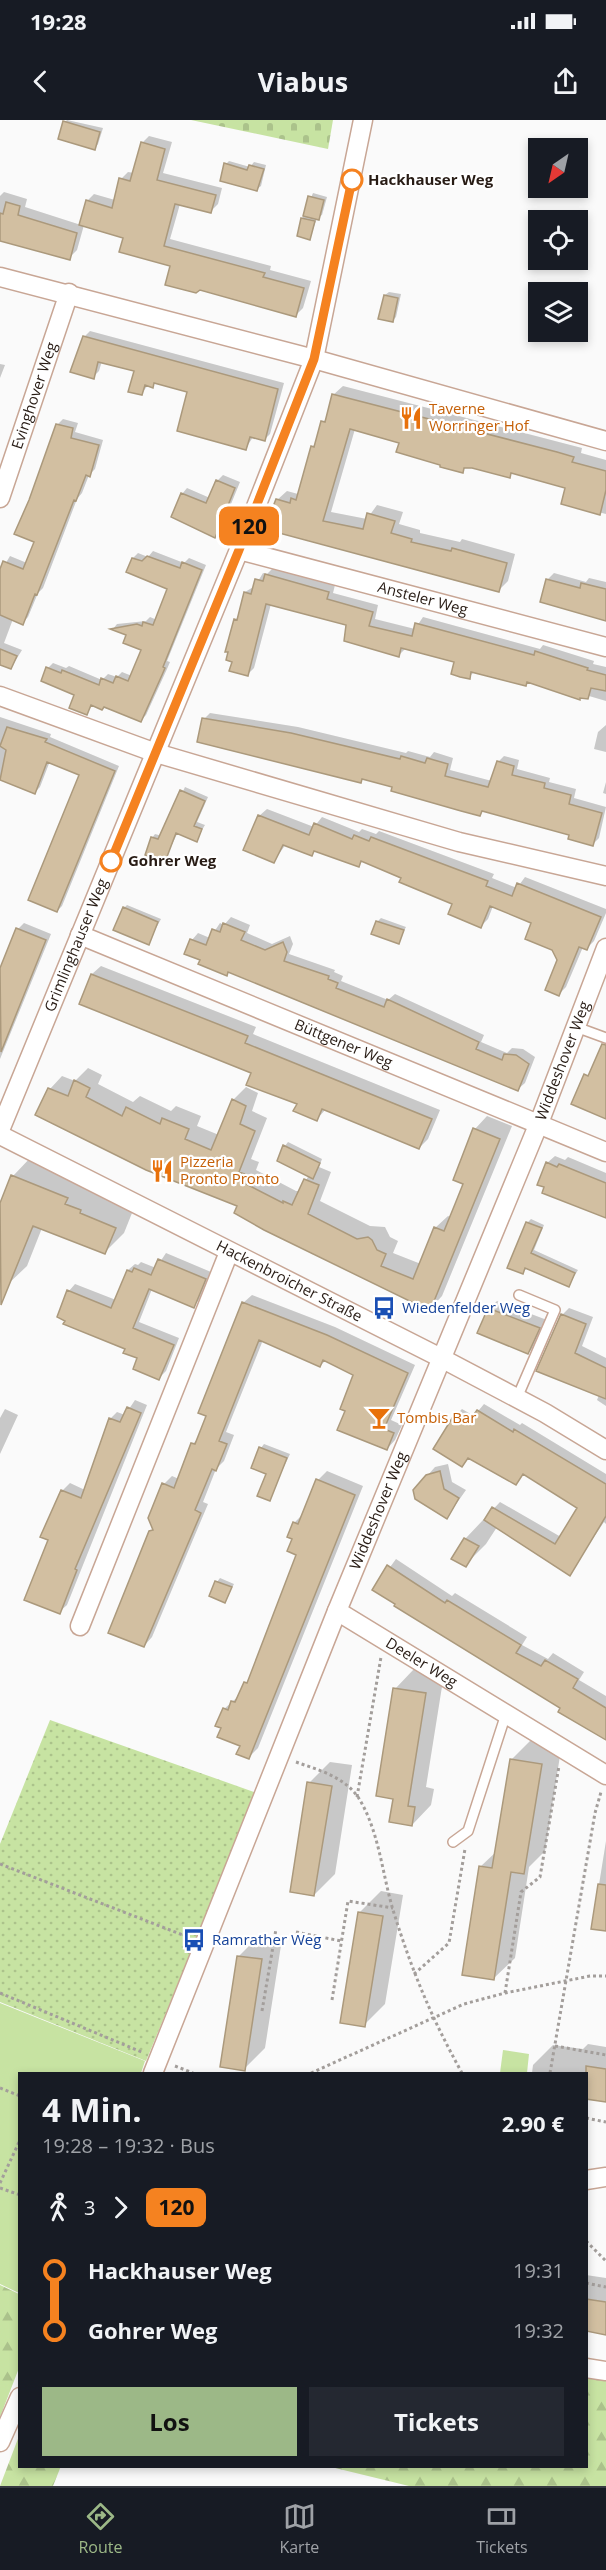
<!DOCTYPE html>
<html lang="de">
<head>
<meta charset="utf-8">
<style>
  body { margin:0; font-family:"Open Sans",sans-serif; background:#242831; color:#f1f3f6; height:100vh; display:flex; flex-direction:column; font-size:22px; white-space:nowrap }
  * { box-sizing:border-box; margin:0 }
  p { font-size:20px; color:#9ea1a6 }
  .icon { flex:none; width:33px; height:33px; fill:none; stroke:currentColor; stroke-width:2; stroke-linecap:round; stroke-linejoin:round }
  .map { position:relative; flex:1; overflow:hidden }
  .side { position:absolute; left:18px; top:1952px; width:570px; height:396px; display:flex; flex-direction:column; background:#171b24; border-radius:0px; box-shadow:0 3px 9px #0003 }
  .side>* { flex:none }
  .badge { padding:0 12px; border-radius:9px; font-size:21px; line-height:39px }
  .needle { width:39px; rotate:214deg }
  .fabs { position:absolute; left:528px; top:18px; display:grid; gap:12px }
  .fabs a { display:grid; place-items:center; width:60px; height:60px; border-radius:0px; background:#171b24; box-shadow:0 3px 9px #0003; font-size:30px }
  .map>.badge { position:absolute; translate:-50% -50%; box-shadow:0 0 0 3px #fff }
  .legs { display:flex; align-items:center; gap:9px; height:66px; padding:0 24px; font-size:20px }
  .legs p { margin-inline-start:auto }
  .headline { display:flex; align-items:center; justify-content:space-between; height:102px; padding:0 24px }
  h1 { font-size:33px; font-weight:700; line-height:45px }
  .cta { display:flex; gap:12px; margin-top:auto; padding:12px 24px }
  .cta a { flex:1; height:69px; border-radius:0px; background:#9cb887; color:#111; font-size:24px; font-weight:700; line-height:69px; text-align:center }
  .cta a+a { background:#242831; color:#f1f3f6 }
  ul { padding:0 24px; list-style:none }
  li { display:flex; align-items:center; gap:21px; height:60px; font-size:22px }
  li i { display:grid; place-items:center; width:9px; height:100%; margin:0 8px; background:currentColor }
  li i::after { content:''; width:15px; height:15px; margin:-8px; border:4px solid; border-radius:50%; background:#171b24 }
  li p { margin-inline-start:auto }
  li:first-child i { background:linear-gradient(#0000 50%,currentColor 0) }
  li:last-child i { background:linear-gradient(currentColor 50%,#0000 0) }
  .status { display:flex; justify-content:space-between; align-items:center; height:42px; padding:0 30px; background:#171b24; direction:ltr }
  .status svg { height:16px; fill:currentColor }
  header { display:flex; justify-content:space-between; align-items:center; height:78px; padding:0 24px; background:#171b24; font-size:27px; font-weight:700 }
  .tab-bar { display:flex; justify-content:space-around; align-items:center; height:84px; border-top:2px solid #363941; background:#171b24; font-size:16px; color:#9ea1a6 }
  .tab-bar a { display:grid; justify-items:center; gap:3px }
  .tab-bar .on { color:#9cb887 }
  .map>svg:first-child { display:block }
  .grass { fill:url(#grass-dots) }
  .forest { fill:url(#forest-firs) }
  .cemetery { fill:url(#cemetery-stones) }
  .green { fill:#c7e3a2 }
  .shadow { fill:#0003 }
  .building { fill:#d2bfa1; stroke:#ab997c; stroke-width:1.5 }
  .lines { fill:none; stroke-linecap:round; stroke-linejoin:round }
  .lane-casing { stroke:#c8a695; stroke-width:12 }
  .street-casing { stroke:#c8a695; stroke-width:21 }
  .path { stroke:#a39e9b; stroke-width:3; stroke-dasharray:3 3; stroke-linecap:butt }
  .lane { stroke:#fff; stroke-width:9 }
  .street { stroke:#fff; stroke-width:18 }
  .line-1-casing { stroke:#fff; stroke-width:14 }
  .line-1 { stroke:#f58220; stroke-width:9 }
  .stop-1-dot { fill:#fff; stroke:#f58220; stroke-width:3 }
  .labels { text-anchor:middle; stroke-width:4.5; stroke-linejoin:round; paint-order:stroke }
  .stop-label { font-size:15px; font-weight:bold; fill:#281c15; stroke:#fff; text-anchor:start }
  .street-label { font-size:15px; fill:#281c15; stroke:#fff }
  .food-label { font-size:15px; fill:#c56008; stroke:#fff; text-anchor:start }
  .transit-label { font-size:15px; fill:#164399; stroke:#fff; text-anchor:start }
</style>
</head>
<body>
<div class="status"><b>19:28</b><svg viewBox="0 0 49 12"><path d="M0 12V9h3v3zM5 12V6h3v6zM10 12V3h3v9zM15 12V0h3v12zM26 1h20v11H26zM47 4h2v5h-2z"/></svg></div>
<header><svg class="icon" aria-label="back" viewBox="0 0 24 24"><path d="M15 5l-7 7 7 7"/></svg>Viabus<svg class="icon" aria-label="share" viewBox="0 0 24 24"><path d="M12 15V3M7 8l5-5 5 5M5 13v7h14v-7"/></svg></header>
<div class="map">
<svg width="606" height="2366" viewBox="0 0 606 2366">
  <defs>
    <pattern id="grass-dots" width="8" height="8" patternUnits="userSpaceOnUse" patternTransform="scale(1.5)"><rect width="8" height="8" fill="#c7e3a2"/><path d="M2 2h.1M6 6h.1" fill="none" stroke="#abc28b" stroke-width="1.8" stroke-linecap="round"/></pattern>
    <pattern id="forest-firs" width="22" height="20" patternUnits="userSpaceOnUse" patternTransform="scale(1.5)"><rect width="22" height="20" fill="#c7e3a2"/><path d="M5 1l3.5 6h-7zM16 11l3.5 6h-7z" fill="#abc28b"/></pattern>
    <pattern id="cemetery-stones" width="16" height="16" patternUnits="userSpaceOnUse" patternTransform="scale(1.5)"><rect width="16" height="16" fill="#c7e3a2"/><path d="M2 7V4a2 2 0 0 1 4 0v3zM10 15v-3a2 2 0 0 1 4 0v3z" fill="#abc28b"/></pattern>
  </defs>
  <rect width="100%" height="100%" fill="#fafafa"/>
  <path class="grass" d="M50 1600 257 1673 146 1941 0 1882V1724Z"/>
  <path class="forest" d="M0 2165 19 2174V2248L0 2297Z
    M587 2256 606 2259V2366H409L327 2346H586Z
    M19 2316 20 2346H61L53 2366H0Z"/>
  <path class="cemetery" d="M191 0H333L328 29Z"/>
  <path class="green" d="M0 1883 145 1941 141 1953H20L19 2173 0 2164Z
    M503 1930 529 1934 527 1953H500Z"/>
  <path class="shadow" d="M67 0 103 8 98 24 95 28 65 2Z
    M149 16 172 22 163 53 222 68 218 84 210 92 180 84 170 119 271 146 270 150 311 161 303 188 296 195 172 145 125 117 84 105 77 130 69 138 0 119V76L4 72 27 79 25 87 81 105 87 81 94 74 115 80 121 59 128 52 134 53 142 23Z
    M229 41 250 47 254 42 266 45 261 66 257 69 226 44Z
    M313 73 327 77 322 95 317 98 310 118 302 99Z
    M389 172 401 174 396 197 393 200 385 175Z
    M90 211 284 263 270 314 264 320 253 317 246 328 189 271 156 262 152 266 148 265 142 273 136 250 102 241 99 251 93 257 84 217Z
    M0 244 5 245 0 258Z
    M343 266 582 328 581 333 606 340V394L562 383 567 366 513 352 509 356 467 346 462 351 401 322 355 309 331 392 367 399 377 385 403 392 399 404 420 410V413L460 422 462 419 515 434 508 461 499 470 282 404 277 380 287 371 298 374 312 327 317 322 323 302 328 297 333 275Z
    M63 299 78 303 75 312 103 320 95 349 89 355 82 373 77 379 43 468 38 473 28 497 22 503 13 499 4 523 22 530 11 548 0 544V453L10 436 27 443 36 422 31 381 57 305Z
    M223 355 240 362 220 411 215 416 182 374 187 368 210 378 217 361Z
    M153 431 184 443 189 438 206 445 167 541 170 542 167 549 146 595 141 600 93 584 86 594 76 574 48 548 53 543 66 548 69 546 102 560 108 554 117 557 122 552 132 556 143 529 128 514 113 509 117 504 146 501 150 497 157 500 169 468 133 438 138 433 148 437Z
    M273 448 335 465 333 473 378 485 375 499 415 509 423 497 540 529 543 525 594 541 593 544 606 547V581L589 576 579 578 528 561 525 564 475 551 469 557 456 540 406 528 399 535 348 504 271 484 254 548 247 555 234 541 235 500 240 495 245 472 255 466 263 453 267 454Z
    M554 453 586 462 589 458 606 462V499L547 460Z
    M210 593 298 607 406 633 408 631 430 637 434 632 453 638 450 650 492 661 498 642 504 636 519 640 517 649 550 658 549 662 576 669 574 678 606 687 599 718 593 724 571 714 484 690 480 694 363 658 361 661 204 599Z
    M0 597 51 614 50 617 119 646 62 786 57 791 81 654 50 641 40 667 35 672 0 658Z
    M606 605V632L594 629 598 612Z
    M606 662V674L603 673Z
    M185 667 208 677 197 702 205 705 196 720 178 712 164 741 152 718 155 714 162 716Z
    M267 689 314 707 322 697 359 712 362 709 376 714 379 711 494 754 492 758 517 768 525 757 606 789V793L594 821 587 828 583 827 566 867 559 874V840L533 803 493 786 488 799 481 806 454 783 363 741 358 745 316 730 311 735 286 724 274 741 259 696Z
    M127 785 161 799 148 823 124 788Z
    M231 797 250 805 247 813 272 824 290 816 293 824 289 834 335 850 334 852 343 856 341 861 388 880 395 874 484 915 481 922 507 933 512 928 523 929 535 937 525 963 518 969 230 851 227 854 202 839 192 820 198 813 210 818 220 803 224 805Z
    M381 798 406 807 398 822 377 802Z
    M24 803 51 814 0 939V852L18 809Z
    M101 846 256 907 253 914 440 990 428 1019 419 1028 326 989 317 999 253 952 81 883 92 854Z
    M88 948 102 955 98 964 133 982 140 976 171 991 176 986 201 996 197 1006 219 1015 233 980 246 967 258 973 252 991 267 998 251 1039 259 1042 256 1050 296 1071H300L309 1055 285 1026 288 1022 322 1039 319 1047 331 1052 320 1081 370 1106 385 1107 390 1117 398 1121 393 1133 421 1144 435 1108 448 1096 451 1097 465 1063 475 1009 487 996 512 1006 442 1176 430 1189 239 1085 37 994 50 969 62 956 75 961Z
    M32 1036 134 1088 124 1113 105 1132 42 1108 27 1146 7 1165 0 1162V1087L13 1056Z
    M555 1036 565 1040 568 1037 606 1053V1098L547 1043Z
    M531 1099 544 1105 534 1130 578 1150 569 1165 527 1148 523 1152 527 1103Z
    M166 1133 211 1152 200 1179 193 1186 152 1169 139 1202 179 1218 166 1251 159 1258 69 1171 75 1164 116 1180 128 1150 135 1144 138 1145 141 1142 156 1148Z
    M252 1175 335 1207 415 1245 391 1300 402 1305 395 1320 387 1329 347 1290 355 1254 326 1240 320 1246 263 1220 226 1312 234 1315 224 1341 216 1349 203 1382 208 1384 152 1517 144 1526 150 1412 154 1408 164 1364 172 1356 179 1359 193 1324 199 1317 243 1183Z
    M497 1181 547 1200 536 1225 528 1233 489 1189Z
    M569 1188 593 1197 582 1226 606 1238V1286L597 1280 599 1275 538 1250 562 1195Z
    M135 1280 147 1285 67 1485 59 1492 50 1419 62 1371 70 1363 85 1370 110 1299 117 1292 125 1295Z
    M484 1284 520 1305 522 1303 606 1354V1404L604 1402 569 1454 497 1407 486 1424 465 1445 453 1438 466 1418 500 1382 561 1417 579 1387 524 1353 516 1363 470 1337 462 1345 455 1296 462 1289 474 1296Z
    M5 1289 18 1295 0 1334V1298Z
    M264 1324 290 1334 269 1379 268 1353 261 1328Z
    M448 1344 452 1362 466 1370 447 1397 414 1371 435 1347Z
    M327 1351 363 1366 258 1628 249 1637 242 1625 223 1607 224 1589 241 1574 251 1557 298 1434 294 1419 289 1416 294 1403 303 1394 318 1360Z
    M396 1439 452 1476 455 1473 527 1517 522 1525 548 1539 553 1533 584 1552 579 1560 606 1576V1619L562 1587 374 1469Z
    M220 1458 234 1464 225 1481 217 1462Z
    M414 1549 444 1554 426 1667 434 1669 431 1685 412 1705 395 1678V1569Z
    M532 1619 562 1623 545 1731 529 1747 515 1838 493 1859 480 1747 497 1731 511 1640Z
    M330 1642 352 1645 335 1754 314 1775 309 1663Z
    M606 1721V1810L592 1808Z
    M381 1771 403 1775 385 1884 364 1905 360 1792Z
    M260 1815 282 1819 265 1928 244 1949 239 1836Z
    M588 1924 606 1927V1981L586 1953H532L533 1945 553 1925 583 1929Z
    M586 2155 606 2158V2213L586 2210Z"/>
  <path class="building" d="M63 1 100 12 95 30 58 19Z
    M141 22 165 29 157 60 216 75 211 93 175 84 164 126 265 153 263 157 304 168 296 197 200 170 196 173 165 165 170 146 119 132 123 118 79 105 86 80 112 88 119 58 130 61Z
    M224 43 247 50 249 45 264 49 257 71 220 61Z
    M308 76 324 80 319 100 303 96Z
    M6 82 20 86 18 95 77 113 70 140 0 121V93L3 94Z
    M301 98 315 101 310 120 297 116Z
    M384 175 398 178 393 202 378 199Z
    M83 216 278 269 265 321 250 317 246 330 177 311 187 272 154 263 153 268 145 265 142 275 128 272 134 251 98 242 94 259 70 252Z
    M332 274 557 332 574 337 572 342 606 351V370L600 395 561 384 565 368 511 353 510 358 472 348H464L463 353 440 347V345L396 332 399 323 350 309 323 401 363 409 367 393 395 401 391 413 412 419 411 422 451 431 452 428 507 443 499 472 279 413 281 405 267 402 276 379 290 383 291 378 296 380 311 326 314 327 321 301 325 302Z
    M56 304 73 308 71 318 99 325 90 357 86 355 76 381 74 380 37 475 35 474 23 505 0 495V449L3 441 23 449 34 422 14 414 29 380Z
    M216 360 235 368 215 418 171 397 181 373 206 383Z
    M147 436 180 448 182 442 202 450 163 547 165 548 162 555 141 602 104 587 102 590 91 585 87 595 69 588 74 575 41 561 46 547 61 553 62 550 99 565 101 558 113 563 116 556 128 561 141 530 123 523 126 515 110 509 137 504 142 506 143 502 153 505 167 469 126 452 132 438 142 441Z
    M265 454 329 472 327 479 373 492 369 506 412 516 415 503 534 535 535 531 588 548 587 550 606 555V571L591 568 588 579 580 578V580L527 562 526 566 471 552 470 559 460 557 451 554 454 542 401 528 399 537 344 521 346 505 266 484 248 556 229 551 232 542 226 540 228 532H225L234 499 237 500 244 472 251 474 255 459 263 461Z
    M546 459 580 468 581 463 606 469V501L540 482Z
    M0 529 17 536 11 549 0 545Z
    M202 598 291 613 400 639 401 636 425 643 427 638 448 644 445 656 488 667 497 641 514 646 512 655 545 663 544 668 571 675 569 684 602 693 593 726 568 719 569 715 482 691 480 696 461 691 391 671 392 667 362 659 361 663 197 622Z
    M7 607 47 619 45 622 115 651 57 792 28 780 79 655 47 642 35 674 0 660 6 630 0 626Z
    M180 670 205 681 194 706 202 709 197 722 176 713 165 742 145 735 151 717 158 719Z
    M258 695 309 715 314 703 352 719 354 715 369 721 371 717 488 761 486 766 512 776 517 763 601 797 587 830 579 827 559 876 545 870 557 840 552 830 525 819 531 803 490 786 481 808 448 794 452 784 399 762 401 758 361 741 359 747 314 731 312 736 283 725 274 743 243 730Z
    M123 787 158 802 149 825 113 810Z
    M376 801 404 810 399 824 371 814Z
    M223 803 245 812 241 820 265 830 283 822 287 832 284 841 329 856 328 859 338 863 336 868 384 887 387 879 402 886 479 922 476 929 502 940 504 934 516 935 529 944 518 971 228 852 227 856 198 844 200 840 184 834 190 819 206 825 212 809 220 812Z
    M16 808 46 820 1 932 0 848Z
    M91 854 248 916 245 923 432 999 419 1029 322 989 317 1001 293 991 297 984 246 965 251 953 79 884Z
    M602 924 606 925V999L571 984 584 954 588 956Z
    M74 960 90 968 86 977 109 989 122 996 126 987 160 1004 162 998 189 1009 185 1019 211 1030 232 979 246 986 240 1004 255 1011 239 1052 247 1055 244 1063 283 1083V1081L292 1085 304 1059 319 1065 308 1094 357 1119 368 1117 372 1120 377 1130 386 1134 381 1146 413 1159 434 1107 444 1111 455 1084 463 1064 453 1060 473 1008 500 1019 430 1191 264 1110 234 1093 237 1086 146 1050 35 995 48 968 68 976Z
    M283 1025 320 1043 313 1059 277 1041Z
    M546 1042 557 1047 559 1044 606 1063V1098L542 1073 544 1067 537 1065Z
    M11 1055 68 1078 65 1084 81 1090 80 1093 116 1108 105 1134 33 1106 1 1185 0 1083Z
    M526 1102 542 1108 531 1133 575 1153 569 1167 525 1148 523 1154 507 1148Z
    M158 1139 206 1159 194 1188 149 1169 133 1208 174 1225 159 1260 133 1249 137 1238 123 1233 125 1229 63 1204 65 1201 57 1197 67 1170 111 1188 127 1150 132 1152 134 1148 151 1155Z
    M242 1182 327 1215 408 1253 384 1309 394 1313 387 1330 337 1310 345 1291 340 1289 353 1255 323 1240 320 1247 259 1220 219 1321 227 1324 216 1351 212 1349 195 1390 201 1393 144 1527 108 1513 149 1411 153 1410 148 1398 162 1363 174 1368 191 1323 195 1324 206 1296 198 1293Z
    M488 1188 540 1208 528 1234 477 1213Z
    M561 1194 586 1204 575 1233 606 1248V1279L536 1251Z
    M127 1287 141 1293 75 1449 77 1450 60 1494 24 1480 48 1420 40 1417 61 1370 81 1378 109 1298 120 1302Z
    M477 1290 513 1312 514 1309 606 1364V1396L570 1456 484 1400 492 1387 555 1424 577 1388 523 1354 516 1365 468 1338 462 1347 433 1329 454 1295 468 1303Z
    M259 1327 287 1338 270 1381 257 1376 266 1354 251 1348Z
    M440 1351 444 1369 459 1378 447 1399 415 1379 413 1370 426 1355Z
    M316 1359 355 1375 249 1639 236 1634 240 1626 217 1617 221 1608 215 1606 223 1588 228 1590 231 1581 235 1582 244 1562 247 1563 296 1435 287 1431 292 1419 287 1417 293 1402 298 1404Z
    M464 1418 479 1426 466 1447 451 1439Z
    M387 1445 445 1483 447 1480 521 1525 516 1533 541 1546 545 1540 578 1559 573 1568 606 1588V1620L558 1592 560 1588 394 1486 395 1484 372 1470Z
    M215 1461 232 1467 225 1483 209 1476Z
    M393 1568 426 1573 408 1686 415 1687 412 1706 389 1702 393 1679 376 1676Z
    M510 1639 542 1644 524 1754 511 1752 494 1860 462 1855 479 1746 492 1748Z
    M307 1662 332 1666 314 1776 290 1772Z
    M598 1764 606 1765V1811L591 1809Z
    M358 1792 383 1796 365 1907 340 1903Z
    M237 1836 262 1839 245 1951 220 1947Z
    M586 1946 606 1949V1982L586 1979Z
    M586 2179 606 2182V2215L586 2211Z"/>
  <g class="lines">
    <g class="lane-casing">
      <path id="lane" d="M576 907 606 918
        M517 1278 555 1190 519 1175
        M453 1722 468 1711 506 1594"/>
    </g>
    <g class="street-casing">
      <g id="street">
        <path d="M0 157 314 239 606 321"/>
        <path id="s1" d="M0 378 69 173"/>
        <path id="s2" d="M239 430 606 527"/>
        <path d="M0 576 156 633 459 722 606 756"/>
        <path id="s3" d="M80 815 606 1032"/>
        <path id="s4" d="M0 1010 239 430 314 239 363 0"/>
        <path id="s5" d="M0 1015 441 1238 545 1293 606 1330"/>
        <path id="s6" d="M337 1491 606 1655"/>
        <path d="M80 1506 229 1132"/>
        <path id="s7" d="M153 1953 337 1491 539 1003 606 828"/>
        <path d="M586 2060 606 2057"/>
        <path d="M586 2248 606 2251"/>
        <path d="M0 2322 20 2277"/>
      </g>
    </g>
    <path class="path" d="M296 1642C318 1650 343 1656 358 1677 379 1710 382 1753 393 1790 412 1851 431 1897 462 1953
      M357 1677 381 1537
      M0 1744 188 1817
      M296 1812 341 1821
      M414 1854 449 1823 465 1729
      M0 1873 144 1933
      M505 1873 521 1772 540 1757 559 1646
      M332 1880 348 1781 393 1788
      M262 1891 276 1809
      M555 1926 606 1935
      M175 1946 193 1953
      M311 1953 464 1884 505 1873 590 1856H606
      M550 1953 595 1693 601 1672
      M0 1968 20 1976
      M586 1998 606 2002
      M0 2063 20 2020
      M0 2068 20 2075
      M586 2121 606 2141
      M586 2163 606 2167"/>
    <use href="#lane" class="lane"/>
    <use href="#street" class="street"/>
  </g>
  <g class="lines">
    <g class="line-1-casing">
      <path id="line-1" d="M111 741 239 430 314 239 352 60"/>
    </g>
    <use href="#line-1" class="line-1"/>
  </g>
  <defs>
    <g id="restaurant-bare" transform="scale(1.8)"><path d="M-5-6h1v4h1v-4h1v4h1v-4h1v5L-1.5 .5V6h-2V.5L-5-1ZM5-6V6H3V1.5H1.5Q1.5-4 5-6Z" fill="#e8710a" stroke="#fff" stroke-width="2.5" paint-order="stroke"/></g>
    <g id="bus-bare" transform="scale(1.8)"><path d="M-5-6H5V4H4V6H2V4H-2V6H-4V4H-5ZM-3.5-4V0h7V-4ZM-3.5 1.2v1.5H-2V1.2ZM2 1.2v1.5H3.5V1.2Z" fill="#1a4fb4" stroke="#fff" stroke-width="2.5" paint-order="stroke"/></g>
    <g id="bar-bare" transform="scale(1.8)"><path d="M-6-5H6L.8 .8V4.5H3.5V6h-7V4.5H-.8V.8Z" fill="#e8710a" stroke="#fff" stroke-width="2.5" paint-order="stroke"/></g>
  </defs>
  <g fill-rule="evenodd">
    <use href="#restaurant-bare" x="411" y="298"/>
    <use href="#restaurant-bare" x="162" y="1051"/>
    <use href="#bus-bare" x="384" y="1188"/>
    <use href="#bar-bare" x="379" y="1298"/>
    <use href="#bus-bare" x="194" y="1820"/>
  </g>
  <g class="stop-1-dot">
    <circle cx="352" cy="60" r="10"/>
    <circle cx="111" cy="741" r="10"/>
  </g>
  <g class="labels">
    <g class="stop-label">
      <text x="368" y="65">Hackhauser Weg</text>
      <text x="128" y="746">Gohrer Weg</text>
    </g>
    <g class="street-label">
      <text dy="5" stroke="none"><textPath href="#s1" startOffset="108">Evinghover Weg</textPath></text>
      <text dy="5" stroke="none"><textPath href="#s2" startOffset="190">Ansteler Weg</textPath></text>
      <text dy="5" stroke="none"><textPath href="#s4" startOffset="200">Grimlinghauser Weg</textPath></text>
      <text dy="5" stroke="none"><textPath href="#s3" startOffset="285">Büttgener Weg</textPath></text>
      <text dy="5" stroke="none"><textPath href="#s7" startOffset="1092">Widdeshover Weg</textPath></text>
      <text dy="5" stroke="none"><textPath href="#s5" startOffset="324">Hackenbroicher Straße</textPath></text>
      <text dy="5" stroke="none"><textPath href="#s7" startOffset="606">Widdeshover Weg</textPath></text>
      <text dy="5" stroke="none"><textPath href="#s6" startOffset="99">Deeler Weg</textPath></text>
    </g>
    <g class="food-label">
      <text x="429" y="294">Taverne<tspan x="429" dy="17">Worringer Hof</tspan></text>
      <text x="180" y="1047">Pizzeria<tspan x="180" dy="17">Pronto Pronto</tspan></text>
      <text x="397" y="1303">Tombis Bar</text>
    </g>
    <g class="transit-label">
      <text x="402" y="1193">Wiedenfelder Weg</text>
      <text x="212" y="1825">Ramrather Weg</text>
    </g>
  </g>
</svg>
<div class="fabs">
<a><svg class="needle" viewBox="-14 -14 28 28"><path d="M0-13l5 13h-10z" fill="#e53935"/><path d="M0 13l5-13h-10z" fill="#9ea1a6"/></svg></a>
<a><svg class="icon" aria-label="locate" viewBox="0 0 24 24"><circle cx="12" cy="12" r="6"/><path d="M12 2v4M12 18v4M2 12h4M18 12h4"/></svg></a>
<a><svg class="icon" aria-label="layers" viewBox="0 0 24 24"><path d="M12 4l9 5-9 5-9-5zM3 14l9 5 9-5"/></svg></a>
</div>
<b class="badge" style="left:249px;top:406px;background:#f58220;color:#111">120</b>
<section class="side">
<div class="headline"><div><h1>4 Min.</h1><p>19:28 – 19:32 · Bus</p></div><b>2.90 €</b></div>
<div class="legs"><svg class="icon" aria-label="walk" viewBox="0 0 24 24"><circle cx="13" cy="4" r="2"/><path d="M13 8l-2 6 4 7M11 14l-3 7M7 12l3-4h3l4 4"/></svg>3<svg class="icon" aria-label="forward" viewBox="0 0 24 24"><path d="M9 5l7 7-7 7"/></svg><b class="badge" style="background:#f58220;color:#111">120</b></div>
<ul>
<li><i style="color:#f58220"></i><b>Hackhauser Weg</b><p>19:31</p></li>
<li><i style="color:#f58220"></i><b>Gohrer Weg</b><p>19:32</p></li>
</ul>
<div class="cta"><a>Los</a><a>Tickets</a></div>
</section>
</div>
<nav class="tab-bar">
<a class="on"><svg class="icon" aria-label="directions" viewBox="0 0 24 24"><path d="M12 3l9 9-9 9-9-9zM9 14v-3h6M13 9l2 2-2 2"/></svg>Route</a>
<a><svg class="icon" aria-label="map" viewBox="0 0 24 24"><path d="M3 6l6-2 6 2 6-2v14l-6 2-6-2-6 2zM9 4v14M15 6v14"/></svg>Karte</a>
<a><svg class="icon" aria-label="tickets" viewBox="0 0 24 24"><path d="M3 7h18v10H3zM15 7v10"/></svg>Tickets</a>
</nav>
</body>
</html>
